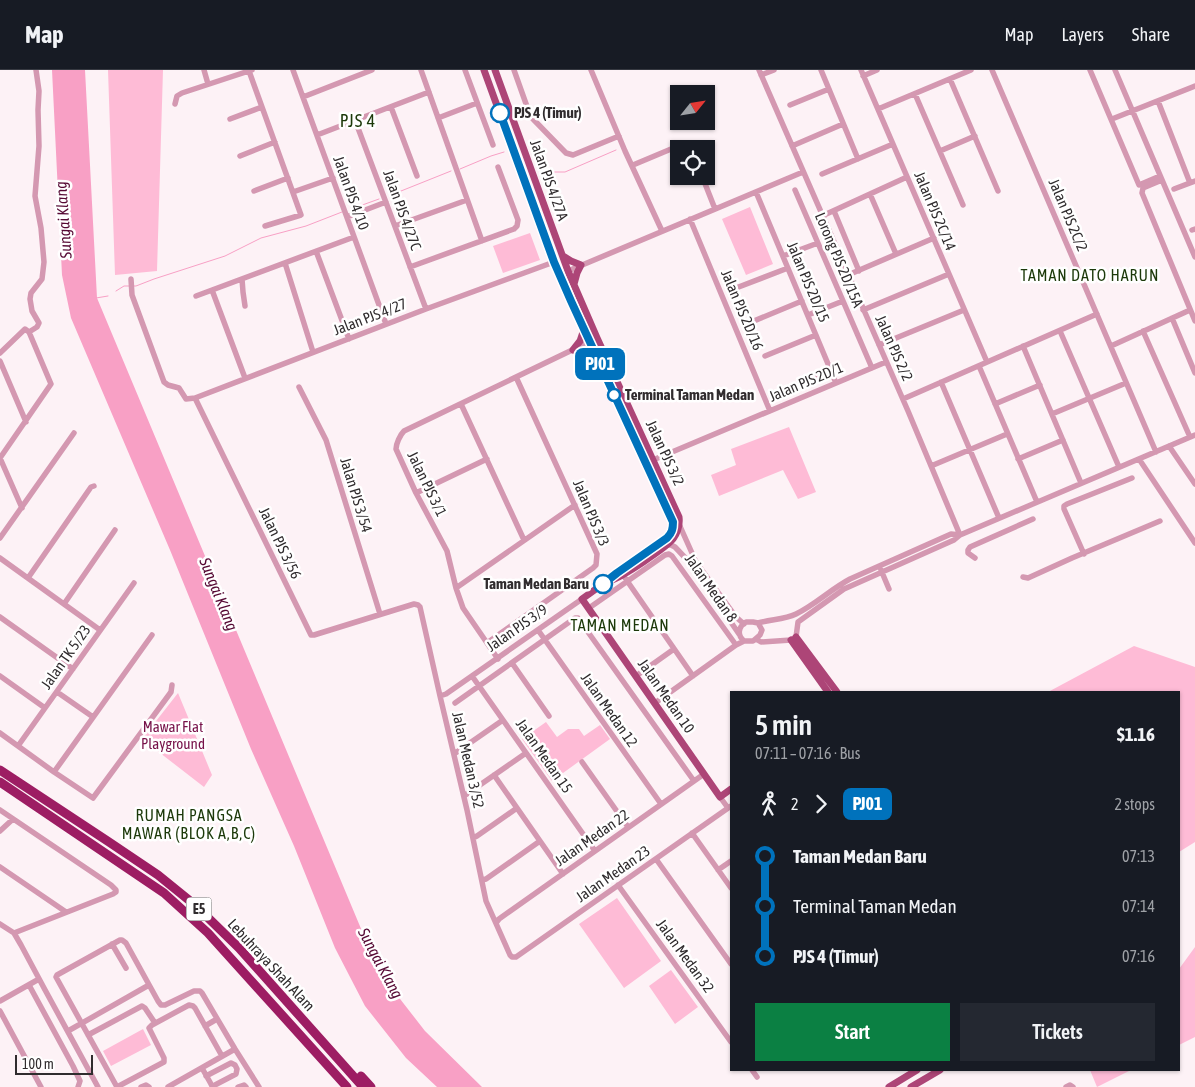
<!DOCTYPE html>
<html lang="en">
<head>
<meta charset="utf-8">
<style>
  body { margin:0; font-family:"Asap Condensed",sans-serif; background:#242831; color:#f1f3f6; height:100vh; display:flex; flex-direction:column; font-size:19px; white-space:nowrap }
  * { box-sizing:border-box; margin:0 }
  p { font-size:16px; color:#9ea1a6 }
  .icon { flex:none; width:28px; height:28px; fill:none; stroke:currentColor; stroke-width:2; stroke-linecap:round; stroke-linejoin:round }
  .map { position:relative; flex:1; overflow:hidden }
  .panel { position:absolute; left:730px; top:621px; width:450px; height:380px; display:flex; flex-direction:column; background:#171b24; border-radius:0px; box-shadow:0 1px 4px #0004 }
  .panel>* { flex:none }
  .badge { padding:0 10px; border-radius:8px; font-size:18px; line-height:32px }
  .needle { width:32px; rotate:60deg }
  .buttons { position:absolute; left:670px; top:15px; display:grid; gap:10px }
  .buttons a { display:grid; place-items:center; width:45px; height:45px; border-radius:0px; background:#171b24; box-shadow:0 1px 4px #0004; font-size:25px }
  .scale { position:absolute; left:15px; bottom:12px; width:78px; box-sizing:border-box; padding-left:5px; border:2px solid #302c2e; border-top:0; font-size:14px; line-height:18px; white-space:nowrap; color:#302c2e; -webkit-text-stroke:4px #fff; paint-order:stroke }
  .map>.badge { position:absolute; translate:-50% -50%; box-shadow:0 0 0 2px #fff }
  .legs { display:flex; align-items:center; gap:8px; height:55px; padding:0 25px; font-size:16px }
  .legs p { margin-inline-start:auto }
  .overview { display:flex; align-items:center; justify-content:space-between; height:85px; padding:0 25px }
  h1 { font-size:28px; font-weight:600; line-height:38px }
  .primary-button { display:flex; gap:10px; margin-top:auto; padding:10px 25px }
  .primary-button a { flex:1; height:58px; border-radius:0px; background:#0b8043; color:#fff; font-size:20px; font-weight:600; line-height:58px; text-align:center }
  .primary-button a+a { background:#242831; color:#f1f3f6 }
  ul { padding:0 25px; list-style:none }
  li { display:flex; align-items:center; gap:18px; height:50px; font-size:19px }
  li i { display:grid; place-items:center; width:8px; height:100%; margin:0 6px; background:currentColor }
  li i::after { content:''; width:12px; height:12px; margin:-6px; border:4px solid; border-radius:50%; background:#171b24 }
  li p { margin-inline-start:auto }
  li:first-child i { background:linear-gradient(#0000 50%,currentColor 0) }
  li:last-child i { background:linear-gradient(currentColor 50%,#0000 0) }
  header { display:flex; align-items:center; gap:30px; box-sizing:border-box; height:70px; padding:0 25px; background:#171b24; border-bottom:1px solid #363941 }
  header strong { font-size:24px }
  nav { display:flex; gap:28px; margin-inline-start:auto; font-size:18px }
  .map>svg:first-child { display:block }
  .green { fill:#febbd6 }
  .water { fill:#f8a0c5 }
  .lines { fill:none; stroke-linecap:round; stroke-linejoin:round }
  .stream { stroke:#f8a0c5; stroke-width:1 }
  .minor { stroke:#d498b1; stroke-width:5.5 }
  .major { stroke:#ad4577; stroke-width:7 }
  .highway { stroke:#9d1d63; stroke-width:9 }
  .line-1-casing { stroke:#fff; stroke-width:11 }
  .line-1 { stroke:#0072bc; stroke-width:8 }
  .stop-1-dot { fill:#fff; stroke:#0072bc; stroke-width:2.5 }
  .labels { text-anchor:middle; stroke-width:5; stroke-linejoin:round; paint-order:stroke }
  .shield { fill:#fff; stroke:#6e6b6d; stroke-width:1 }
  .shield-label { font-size:14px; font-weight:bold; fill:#302c2e }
  .stop-label { font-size:15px; font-weight:bold; fill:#302c2e; stroke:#fff; text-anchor:start }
  .street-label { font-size:15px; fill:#302c2e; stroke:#fff }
  .park-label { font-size:15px; fill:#771149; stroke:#fff }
  .water-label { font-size:16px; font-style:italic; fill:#560934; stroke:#fff }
  .neighbourhood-label { font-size:16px; letter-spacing:1px; fill:#1c390a; stroke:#fff }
  .quarter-label { font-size:18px; letter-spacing:1px; fill:#1c390a; stroke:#fff }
</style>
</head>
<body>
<header>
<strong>Map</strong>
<nav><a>Map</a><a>Layers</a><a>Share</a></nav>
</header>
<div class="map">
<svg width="1195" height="1017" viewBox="0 0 1195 1017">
  <rect width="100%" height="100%" fill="#fdf2f6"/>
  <path class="green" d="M108 0H163L157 201 115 205Z
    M750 137 773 194 746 205 722 149Z
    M530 163 540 190 503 203 493 176Z
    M789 357 816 422 798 429 783 400 719 426 711 405 736 395 731 379Z
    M1134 576 1195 597V772L1179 782V622H1048Z
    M178 623 212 705 204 717 142 669Z
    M546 652 557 667 568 659H579L584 666 600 655 610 669 552 711 522 669Z
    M617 828 661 891 624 918 579 854Z
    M1195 877V967L1179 975V899Z
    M671 900 698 937 675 954 649 916Z
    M143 959 151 975 111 996 103 981Z
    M1090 1000H1131L1097 1017Z"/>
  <path class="water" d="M52 0H85L97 228 367 873 383 907 425 961 482 1017H437L406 988 365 936 335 878 294 776 251 679 170 480 71 248 62 205Z"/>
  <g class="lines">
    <path class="stream" d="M535 74 545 98 550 102H565L616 80
      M460 99 491 86 504 82
      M391 125 451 101
      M354 138 379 129
      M133 216H136L154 209 225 186 261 168 306 156 342 142
      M116 221 124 216H129
      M96 228 108 226"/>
    <path class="minor" d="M204 0 208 14
      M293 0 386 254
      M421 0 482 171
      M465 0 493 75
      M514 0 530 45 533 49 566 83 573 85 619 66
      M591 0 625 81 662 161
      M759 0 908 341 960 465
      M821 0 858 89
      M861 0 987 292
      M992 0 1156 382
      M1090 0 1139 115 1160 106
      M1115 0 1195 187
      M249 1 301 145 265 156
      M761 5 774 0
      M863 6 877 0
      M950 9 998 121
      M915 24 963 135
      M303 27 372 0
      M1158 31 1190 113
      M175 34 177 26 182 23 252 0
      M790 35 829 19
      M391 37 417 106
      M878 39 971 0
      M438 48 477 33
      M230 49 262 37
      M1112 49 1195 16
      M355 50 426 239
      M317 65 429 22
      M792 76 843 54
      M940 81 975 66
      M240 86 275 72
      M633 95 683 74H687L690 79
      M822 104 893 74
      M702 106 715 139
      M1162 110 1143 118 1142 123 1195 251
      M1174 119 1195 111
      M795 120 872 298
      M254 121 288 108
      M293 122 333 108
      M756 122 836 313
      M870 124 896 184
      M834 141 859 201
      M822 146 907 107
      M347 147 386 132
      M690 149 770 341
      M395 156 467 130
      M1192 160 1195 159
      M316 181 349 269
      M783 186 818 173
      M285 193 313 282
      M410 197 514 159 517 156 518 150 498 97
      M568 201 803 102
      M848 205 934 168
      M131 209 132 225 164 312 168 315 179 318 186 329 195 328 426 239 554 192
      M242 209 243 222 245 236
      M736 218 788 198
      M212 220 245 308
      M196 226 354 167
      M863 240 949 204
      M808 245 843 231
      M1172 248 1195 303
      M749 253 802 231
      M1060 261 1119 397
      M1143 261 1190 367
      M29 262 37 257 39 253 32 241 30 229 31 223 42 209 44 192 41 158 35 126 39 76 38 40 39 21 36 0
      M879 275 964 240
      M1023 276 1081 413
      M1111 276 1190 240
      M0 283 25 259 29 262 51 314 0 388
      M765 286 816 265
      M0 291 26 352
      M979 296 1037 432
      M941 312 999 448
      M299 317 326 370 380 544
      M779 323 831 301
      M195 328 311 565H314L414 534 418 535 420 537 440 626 467 740 486 831 510 885 512 887H516L731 736
      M903 329 1097 244
      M461 334 524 470
      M995 334 1040 315
      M1052 344 1126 313
      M1169 376 1195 414
      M0 388 22 438
      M1018 389 1063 370
      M1139 389 1195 473
      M653 390 886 292
      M931 396 1007 364
      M416 423 487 389
      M679 454 696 492 736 547 744 554
      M0 468 74 363
      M667 475H671L675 477 692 495 739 564
      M1084 484 1064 439V436L1067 434 1132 408
      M0 488 100 560
      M975 488 968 483V480L970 477 1033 449
      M881 500 889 519
      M623 505 693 606
      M1023 507 1028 508 1072 488 1160 451
      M28 508 91 417 94 416
      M456 518 575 435
      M64 534 115 460
      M589 538 665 485 669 484 672 486 736 575
      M0 547 73 599
      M746 552H753L758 553 762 560 760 565 753 571H744C737 565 738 557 746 552Z
      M758 553C771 549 784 550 796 544 815 535 831 519 850 509L951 464 960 465
      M538 560 661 734
      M756 569 761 572 791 570 796 567 798 552 844 519 954 470 960 465 1195 365
      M487 573 593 498 596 495 597 484 516 307
      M498 589 463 538 456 518 447 481 416 423 396 379C396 374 400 365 404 361L593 270
      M512 593 549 646
      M0 606 45 638
      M472 606 595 781
      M636 606 674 579
      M57 622 93 647
      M440 626 446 624 582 529
      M455 633 575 548H578L694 711
      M655 633 736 575 744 571
      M0 663 54 702 93 728 171 622 172 615
      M18 676 134 513
      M454 684 503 650
      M582 692 628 757
      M54 702 152 565
      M494 705 563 804
      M464 726 526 683
      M720 727 728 738
      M0 740 111 815 116 820V822L113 824 14 863
      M0 761 13 749
      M692 763 731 818
      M473 768 477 766 517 738
      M656 789 731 894
      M0 797 66 842
      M718 800 731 791
      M482 810 486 809 540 771
      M618 815 731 972
      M496 853 499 849 704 704
      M0 854 14 863 21 875 44 918 98 1017
      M112 874 126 898
      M29 915 73 996 80 1011 78 1017
      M0 931 39 909
      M0 941 41 1017
      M205 956 217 949
      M68 961 149 915
      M88 965 142 936 145 938 155 953
      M222 986 195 938 193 936 189 935 152 955 149 958 164 988V992L117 1017 56 907 57 905 120 870H122L126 873 158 931 161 935H165L194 921H200L202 923 235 979 259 1017
      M202 998 211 1014 212 1016 215 1015 236 1004 237 999 235 995 231 993 206 1006
      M752 1000 757 1007
      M141 1017 146 1015 149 1017
      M168 1017 235 979
      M238 1017 244 1015 246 1017
      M1066 1017 1070 1015 1073 1017"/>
    <path class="major" d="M484 0 554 192 571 231 673 452C673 459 672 463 667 468L582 529 720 727 731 719
      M495 0 568 201 597 268 679 447C680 455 678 462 673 469 667 477 621 508 611 510
      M563 186 571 191 581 195 577 203 574 214
      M573 280 580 271 584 259
      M796 567 837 622
      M791 570 828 622
      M889 1017 917 1000
      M911 1017 940 1000"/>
    <path class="highway" d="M0 700 109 772 158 805 195 835 239 878 363 1017
      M0 712 164 823 208 863 347 1017
      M361 1006 371 1017"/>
  </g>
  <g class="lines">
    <g class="line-1-casing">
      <path id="line-1" d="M500 43 554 192 571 231 673 452C673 459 672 463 667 468L617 503 603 514"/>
    </g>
    <use href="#line-1" class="line-1"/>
  </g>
  <g class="stop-1-dot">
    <circle cx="500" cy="43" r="9"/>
    <circle cx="614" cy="325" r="6"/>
    <circle cx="603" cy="514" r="9"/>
  </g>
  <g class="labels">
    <rect class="shield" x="186.5" y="827.5" width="25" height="23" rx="4"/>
    <g class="shield-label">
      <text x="199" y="844">E5</text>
    </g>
    <g class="stop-label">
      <text x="514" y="48">PJS 4 (Timur)</text>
      <text x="625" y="330">Terminal Taman Medan</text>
      <text x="589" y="519" text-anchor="end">Taman Medan Baru</text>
    </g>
    <g class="street-label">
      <text transform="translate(549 110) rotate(70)" y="5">Jalan PJS 4/27A</text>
      <text transform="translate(351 123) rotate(70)" y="5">Jalan PJS 4/10</text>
      <text transform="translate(402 140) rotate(70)" y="5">Jalan PJS 4/27C</text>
      <text transform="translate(935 141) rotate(67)" y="5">Jalan PJS 2C/14</text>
      <text transform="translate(1068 145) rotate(67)" y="5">Jalan PJS 2C/2</text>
      <text transform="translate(839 190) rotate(67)" y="5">Lorong PJS 2D/15A</text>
      <text transform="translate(808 212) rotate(67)" y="5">Jalan PJS 2D/15</text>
      <text transform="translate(742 240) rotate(67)" y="5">Jalan PJS 2D/16</text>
      <text transform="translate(370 247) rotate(-21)" y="5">Jalan PJS 4/27</text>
      <text transform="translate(894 278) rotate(66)" y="5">Jalan PJS 2/2</text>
      <text transform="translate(806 312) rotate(-23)" y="5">Jalan PJS 2D/1</text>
      <text transform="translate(665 383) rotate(65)" y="5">Jalan PJS 3/2</text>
      <text transform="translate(427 414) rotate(64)" y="5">Jalan PJS 3/1</text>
      <text transform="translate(356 425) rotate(73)" y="5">Jalan PJS 3/54</text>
      <text transform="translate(591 443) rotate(67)" y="5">Jalan PJS 3/3</text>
      <text transform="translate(280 473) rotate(64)" y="5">Jalan PJS 3/56</text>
      <text transform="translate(711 518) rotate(55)" y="5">Jalan Medan 8</text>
      <text transform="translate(517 558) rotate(-35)" y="5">Jalan PJS 3/9</text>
      <text transform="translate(66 587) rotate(-55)" y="5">Jalan TK 5/23</text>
      <text transform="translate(666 626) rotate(55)" y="5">Jalan Medan 10</text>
      <text transform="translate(609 640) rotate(55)" y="5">Jalan Medan 12</text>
      <text transform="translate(544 686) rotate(55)" y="5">Jalan Medan 15</text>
      <text transform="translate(468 690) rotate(77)" y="5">Jalan Medan 3/52</text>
      <text transform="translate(592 768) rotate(-35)" y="5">Jalan Medan 22</text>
      <text transform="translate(613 804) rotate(-35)" y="5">Jalan Medan 23</text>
      <text transform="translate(685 886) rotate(54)" y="5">Jalan Medan 32</text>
      <text transform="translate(271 895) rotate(47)" y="5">Lebuhraya Shah Alam</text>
    </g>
    <g class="park-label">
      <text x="173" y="662">Mawar Flat<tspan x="173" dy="17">Playground</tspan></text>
    </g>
    <g class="water-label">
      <text transform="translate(63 150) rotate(-94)" y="6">Sungai Klang</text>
      <text transform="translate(219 524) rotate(68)" y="6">Sungai Klang</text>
      <text transform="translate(381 893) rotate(62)" y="6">Sungai Klang</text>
    </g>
    <g class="neighbourhood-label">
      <text x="1090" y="211">TAMAN DATO HARUN</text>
      <text x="620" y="561">TAMAN MEDAN</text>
      <text x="189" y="751">RUMAH PANGSA<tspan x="189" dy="18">MAWAR (BLOK A,B,C)</tspan></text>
    </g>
    <g class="quarter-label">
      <text x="358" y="57">PJS 4</text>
    </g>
  </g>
</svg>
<div class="buttons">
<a><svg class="needle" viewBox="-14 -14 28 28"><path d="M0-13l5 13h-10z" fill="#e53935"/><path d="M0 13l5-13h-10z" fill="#9ea1a6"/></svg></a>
<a><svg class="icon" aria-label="locate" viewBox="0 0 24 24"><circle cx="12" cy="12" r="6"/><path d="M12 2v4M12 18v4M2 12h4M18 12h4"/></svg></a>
</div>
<div class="scale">100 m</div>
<b class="badge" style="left:600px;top:294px;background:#0072bc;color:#fff">PJ01</b>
<section class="panel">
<div class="overview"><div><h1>5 min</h1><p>07:11 – 07:16 · Bus</p></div><b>$1.16</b></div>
<div class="legs"><svg class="icon" aria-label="walk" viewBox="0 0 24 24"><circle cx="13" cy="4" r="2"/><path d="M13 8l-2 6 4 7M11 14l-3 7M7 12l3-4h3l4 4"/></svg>2<svg class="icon" aria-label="forward" viewBox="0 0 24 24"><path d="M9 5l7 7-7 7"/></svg><b class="badge" style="background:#0072bc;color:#fff">PJ01</b><p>2 stops</p></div>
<ul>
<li><i style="color:#0072bc"></i><b>Taman Medan Baru</b><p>07:13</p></li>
<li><i style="color:#0072bc"></i><span>Terminal Taman Medan</span><p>07:14</p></li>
<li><i style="color:#0072bc"></i><b>PJS 4 (Timur)</b><p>07:16</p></li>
</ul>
<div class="primary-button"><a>Start</a><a>Tickets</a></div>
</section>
</div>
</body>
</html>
